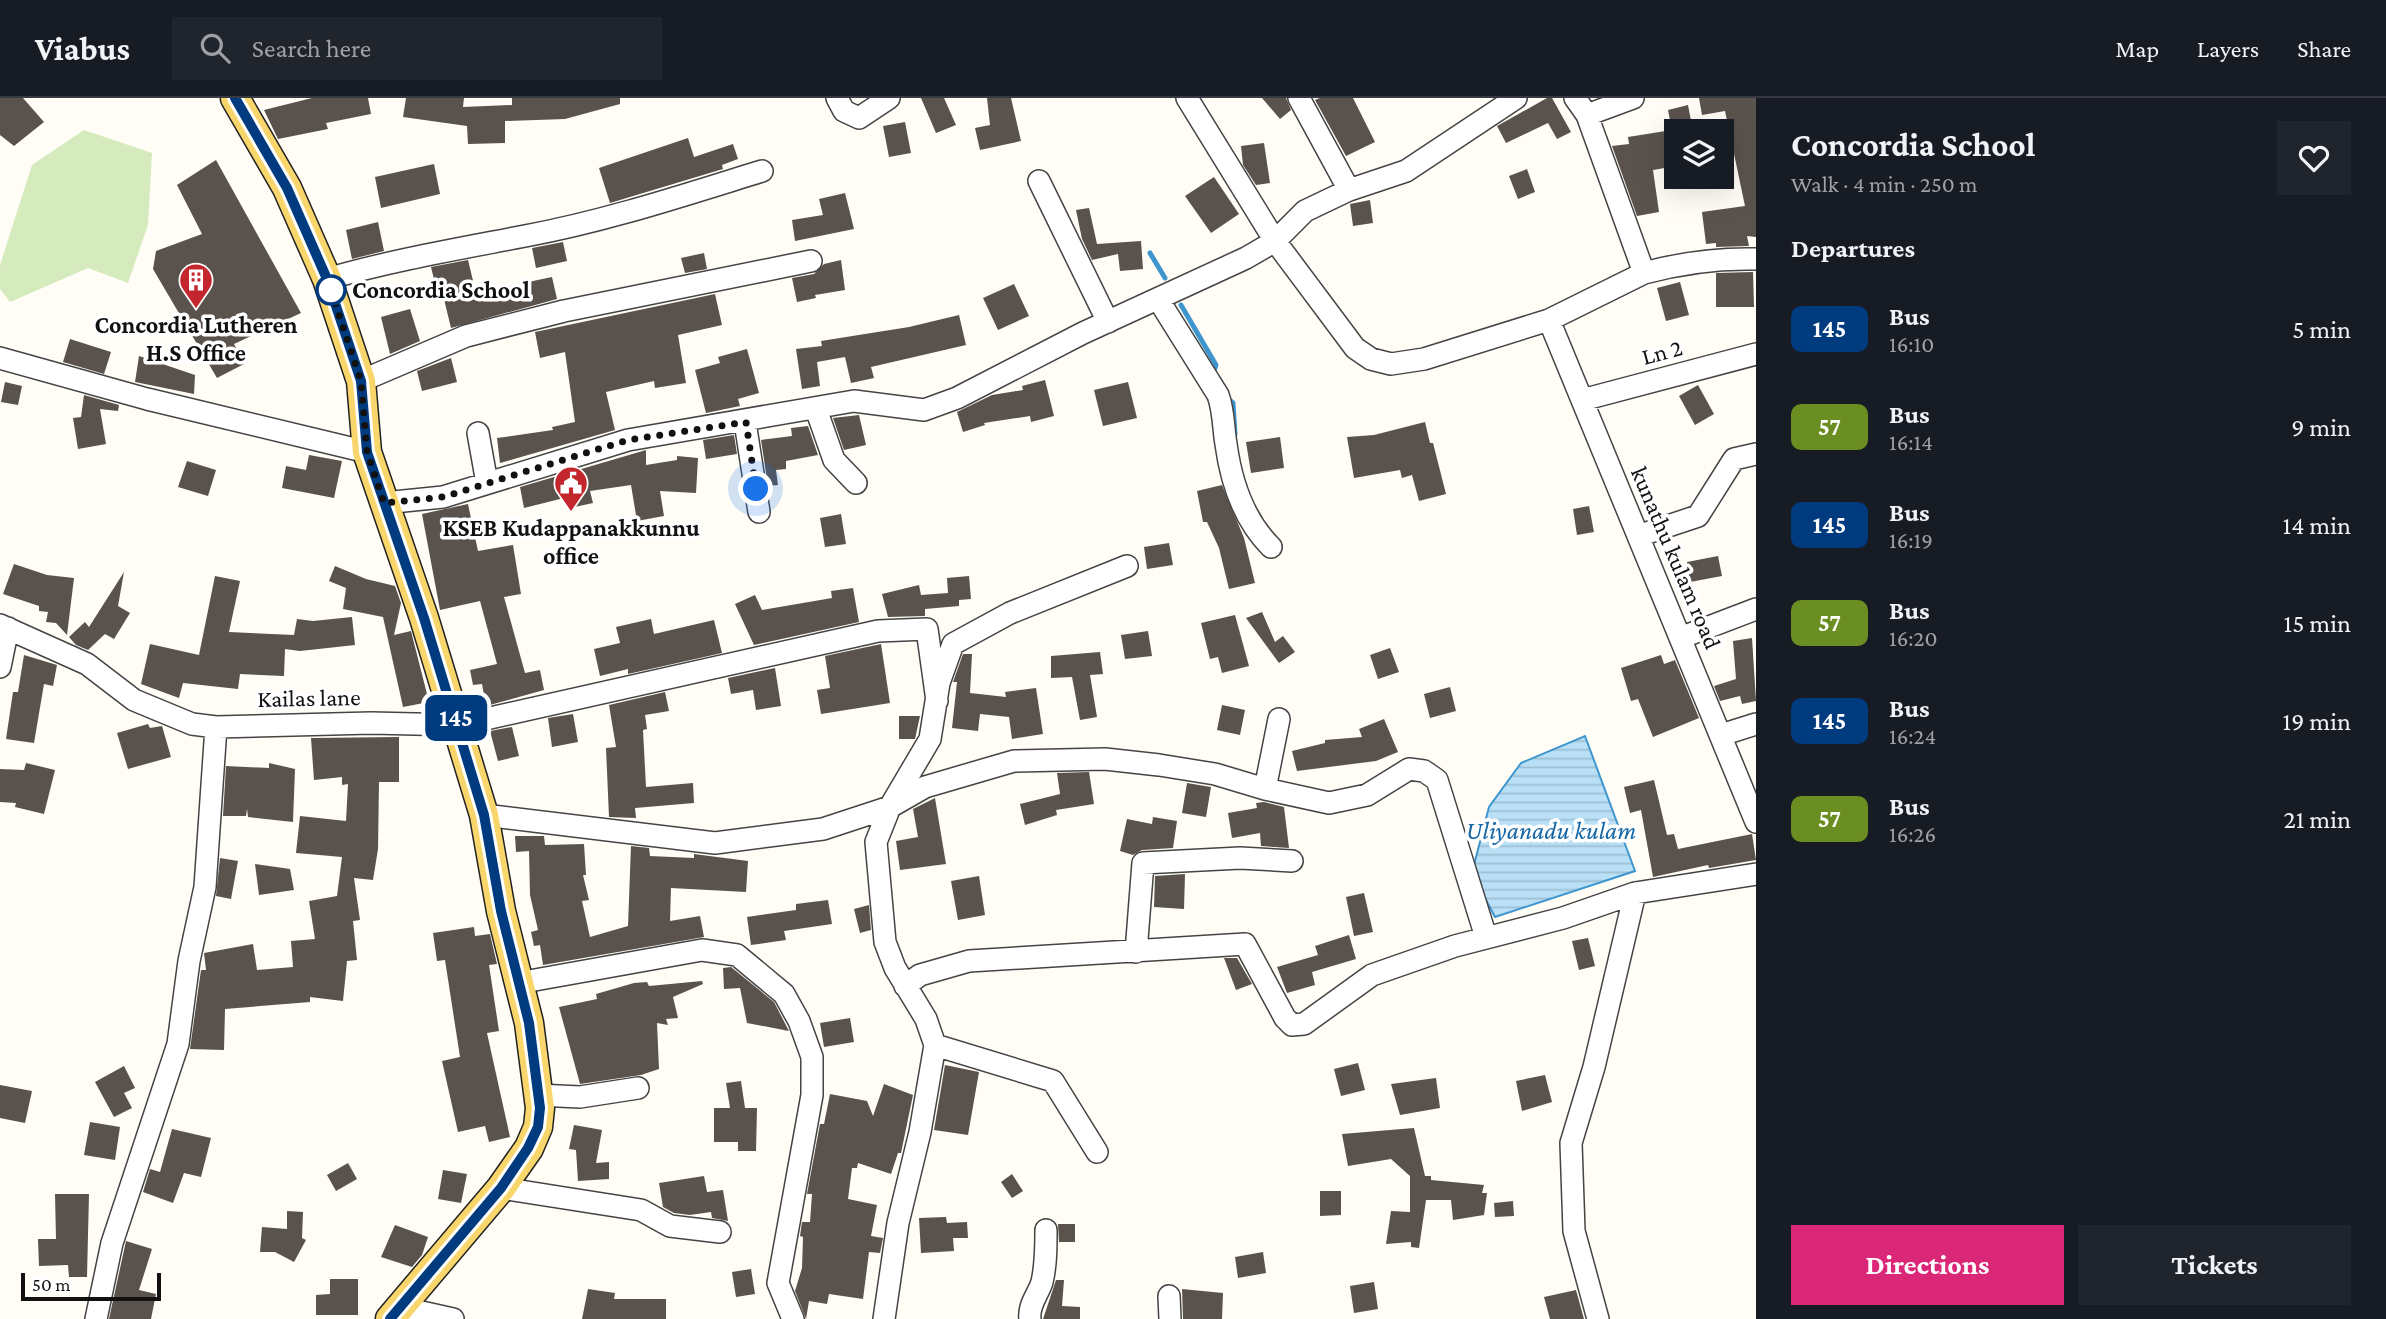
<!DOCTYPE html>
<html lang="en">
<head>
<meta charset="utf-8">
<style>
  body { margin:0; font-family:"Crimson Pro",serif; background:#20242c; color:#f1f3f6; height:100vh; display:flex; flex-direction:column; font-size:26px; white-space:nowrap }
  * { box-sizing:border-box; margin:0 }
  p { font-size:23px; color:#9ea1a6 }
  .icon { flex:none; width:38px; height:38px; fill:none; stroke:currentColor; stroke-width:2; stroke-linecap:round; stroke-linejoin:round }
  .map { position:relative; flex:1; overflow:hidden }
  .drawer { display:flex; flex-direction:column; background:#171b24; width:630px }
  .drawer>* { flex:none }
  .badge { padding:0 14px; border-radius:10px; font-size:24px; line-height:46px }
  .tools { position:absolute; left:1664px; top:21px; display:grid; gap:14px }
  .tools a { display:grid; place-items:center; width:70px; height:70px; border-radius:0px; background:#171b24; box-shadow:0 7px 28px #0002; font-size:35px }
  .scale { position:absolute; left:21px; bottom:18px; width:140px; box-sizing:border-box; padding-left:7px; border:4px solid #111; border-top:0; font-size:19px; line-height:24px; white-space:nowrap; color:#111; -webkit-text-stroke:5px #fff; paint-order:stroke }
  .you { position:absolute; width:35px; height:35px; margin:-18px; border:5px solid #fff; border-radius:50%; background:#1a73e8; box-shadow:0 0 0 10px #1a73e833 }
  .map>.badge { position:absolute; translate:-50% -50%; box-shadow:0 0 0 4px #fff }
  h2 { padding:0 35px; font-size:26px; line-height:63px }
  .round { display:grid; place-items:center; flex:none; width:74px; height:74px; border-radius:0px; background:#20242c }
  .head { display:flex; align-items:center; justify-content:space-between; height:119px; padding:0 35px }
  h1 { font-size:33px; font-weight:700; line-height:52px }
  .action { display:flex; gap:14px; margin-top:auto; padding:14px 35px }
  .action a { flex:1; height:80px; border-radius:0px; background:#db2777; color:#fff; font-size:28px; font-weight:700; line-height:80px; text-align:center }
  .action a+a { background:#20242c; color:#f1f3f6 }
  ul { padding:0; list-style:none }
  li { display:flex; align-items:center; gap:21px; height:98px; padding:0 35px }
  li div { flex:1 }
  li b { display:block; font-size:26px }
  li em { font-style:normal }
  li .badge { min-width:77px; font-weight:700; text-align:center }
  header { display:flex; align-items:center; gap:42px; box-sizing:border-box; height:98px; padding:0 35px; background:#171b24; border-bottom:2px solid #363941 }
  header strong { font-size:33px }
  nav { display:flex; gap:38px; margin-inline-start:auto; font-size:24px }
  .search { width:490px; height:63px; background:#20242c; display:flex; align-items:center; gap:18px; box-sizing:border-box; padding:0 24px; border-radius:0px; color:#9ea1a6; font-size:26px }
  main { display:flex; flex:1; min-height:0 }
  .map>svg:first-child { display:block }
  .green { fill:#d5ebbd }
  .water { fill:url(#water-rules); stroke:#3f96cf; stroke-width:2 }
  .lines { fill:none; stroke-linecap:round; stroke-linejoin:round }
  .stream { stroke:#3f96cf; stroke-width:5 }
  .building { fill:#5a524d }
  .minor-casing { stroke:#444; stroke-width:24 }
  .major-casing { stroke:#222; stroke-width:31 }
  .minor { stroke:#fff; stroke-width:21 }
  .major { stroke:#f9d66b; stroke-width:28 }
  .line-casing { stroke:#fff; stroke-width:16 }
  .line { stroke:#003b80; stroke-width:10 }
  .walk { stroke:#111; stroke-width:7; stroke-dasharray:0 12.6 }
  .stop-dot { fill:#fff; stroke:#003b80; stroke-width:3.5 }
  .labels { text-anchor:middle; stroke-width:7; stroke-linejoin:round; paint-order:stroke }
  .stop-label { font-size:24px; font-weight:bold; fill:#111; stroke:#fff; text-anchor:start }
  .poi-label { font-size:24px; font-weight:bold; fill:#111; stroke:#fff }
  .street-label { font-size:24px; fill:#111; stroke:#fff }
  .water-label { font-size:26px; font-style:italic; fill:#1768a6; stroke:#fff }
</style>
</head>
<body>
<header>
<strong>Viabus</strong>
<div class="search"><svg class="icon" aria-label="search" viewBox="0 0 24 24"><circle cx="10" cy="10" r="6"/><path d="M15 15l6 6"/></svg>Search here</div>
<nav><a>Map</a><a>Layers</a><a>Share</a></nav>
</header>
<main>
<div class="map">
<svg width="1756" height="1221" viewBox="0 0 1756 1221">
  <defs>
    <pattern id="water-rules" width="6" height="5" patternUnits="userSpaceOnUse" patternTransform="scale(1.75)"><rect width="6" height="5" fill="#b9e0f7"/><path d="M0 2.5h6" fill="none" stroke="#9ebfd3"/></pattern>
  </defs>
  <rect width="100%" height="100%" fill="#fffdf5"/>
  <path class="green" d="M84 32 152 55 148 127 128 185 88 170 10 204 0 191V167L32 67Z"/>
  <path class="water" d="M1585 638 1635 773 1495 819 1477 785 1474 767 1489 709 1521 665Z"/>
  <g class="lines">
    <path class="stream" d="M1150 155 1165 180
      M1181 207 1216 267 1213 276
      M1226 299 1233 305 1235 336"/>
  </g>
  <path class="building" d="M0 0H23L44 24 14 48 0 37Z
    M312 0H368L371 16 326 25 328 31 278 41 264 12Z
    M406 0H464L463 9 512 7V0H620V6L565 21 505 23V45L468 46 467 28 403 19Z
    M921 0H944L956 27 936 35Z
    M987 0H1011L1021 43 980 52 975 30 990 27Z
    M1262 0H1286L1291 12 1280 21Z
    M1320 0H1353L1375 44 1346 58 1315 2Z
    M1547 0H1552L1571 34 1557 41 1548 25 1506 45 1497 28Z
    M1699 0H1756V139L1747 138 1749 148 1716 149V145L1706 146 1702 114 1745 108 1725 13 1702 17Z
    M1688 7 1692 28H1696L1697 33H1676V44L1666 47 1670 69 1653 72 1659 114 1637 118 1612 48 1629 46 1628 39 1672 32 1668 12Z
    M905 24 911 55 889 59 883 28Z
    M688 40 694 59 733 46 738 61 722 67 723 71 610 105 599 70Z
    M1264 45 1270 85 1256 87 1243 67 1241 48Z
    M216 62 301 215 234 246 244 266 217 280 153 171 156 153 202 136 177 87Z
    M434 66 440 96 381 110 375 79Z
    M1527 71 1535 94 1518 101 1509 78Z
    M1214 79 1239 116 1211 135 1185 98Z
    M845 95 854 131 795 143 792 122 823 117 819 101Z
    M1370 102 1373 125 1353 128 1350 106Z
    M1089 110 1097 146 1141 143 1143 171 1120 173 1118 156 1092 162 1082 141 1076 112Z
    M378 124 384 153 352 161 346 132Z
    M563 144 567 163 536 170 532 150Z
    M704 155 707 171 685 175 681 160Z
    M468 162 476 195 552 179 557 201 451 230 443 197 438 198 431 169Z
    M841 162 845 192 815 197 816 200 797 204 792 180 814 176 824 166Z
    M1753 174 1754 209H1716V175Z
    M1680 184 1689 217 1666 223 1657 190Z
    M1014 186 1029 218 998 232 983 200Z
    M715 196 722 227 678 237 686 285 655 290 654 283 606 294 615 332 500 365 497 340 553 332 552 329 575 324 565 254 540 260 535 234Z
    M410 211 420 243 390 256 381 219Z
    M959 217 966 247 871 269 874 280 851 285 845 259 817 264 820 288 802 291 796 251 822 248 821 243 909 229Z
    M70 241 111 254 104 276 63 264Z
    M747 251 759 295 738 301 740 308 706 315 695 272 720 265 718 259Z
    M139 258 195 277 194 296 135 284Z
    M451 260 457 284 422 293 417 273Z
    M1045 282 1054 318 1031 324 1030 318 984 325 985 327 963 334 957 314 992 297 1023 292 1022 288Z
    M5 284 22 288 18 307 1 304Z
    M1128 284 1137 320 1103 328 1094 292Z
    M1698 287 1714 316 1695 327 1679 298Z
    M84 297 119 307 118 313 100 311 106 346 78 351 73 320 81 319Z
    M859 317 866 347 844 352 833 320Z
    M1425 324 1430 345H1433L1446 396 1419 403 1412 377 1402 380 1400 372 1354 380 1347 339 1374 337Z
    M808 328 818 357 786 363V371L776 372 778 387 768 388 761 342 792 338 791 330Z
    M734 337 737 356 706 361 703 342Z
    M1280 339 1284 370 1251 375 1246 344Z
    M646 352V367L677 362V358L698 360 696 395 660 393 664 418 637 423 631 387 590 393 593 405 570 410 568 399 524 410 520 389Z
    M309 357 342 363 334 400 282 390 286 368 306 372Z
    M187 363 216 372 208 398 178 389Z
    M1222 387 1244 440 1255 485 1229 491 1219 450 1207 424H1203L1197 393Z
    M468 406 478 453 513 447 521 496 504 499 525 575 540 572 544 592 486 608 482 586 473 587 470 572 497 566 480 503 440 512 422 416Z
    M1589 408 1594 434 1577 437 1573 411Z
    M841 416 846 446 825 449 820 420Z
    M1169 445 1173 467 1147 471 1144 449Z
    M1718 458 1722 478 1690 484 1687 464Z
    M14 466 47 477 74 480 67 537 56 525 46 524 48 514 39 513V508L3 496Z
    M335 468 366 481 395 488 401 505 394 537 411 533 429 604 403 609 383 519 343 511 346 490 329 483Z
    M124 474 118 508 130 515 114 541 105 536 88 552 76 547 69 539 85 524 89 529Z
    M215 478 240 483 229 534 294 537 297 521 313 523 352 519 355 547 300 553 285 551 284 578 240 576 238 591 183 585 179 600 141 586 150 546 199 557Z
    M969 478 971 501 959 502V508L925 511V518L888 519 882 496 919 487 921 497 948 495 947 480Z
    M853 490 859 524 754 547 735 506 755 497 762 512 832 500 831 493Z
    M1262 514 1275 544 1283 538 1295 554 1279 565 1246 520Z
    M1235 517 1249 568 1222 575 1218 559 1210 561 1201 525Z
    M651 521 654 536 714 522 722 555 628 576V571L600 578 594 551 620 545 616 529Z
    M1148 533 1152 558 1125 561 1121 537Z
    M1752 540 1756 603 1742 606 1740 598 1720 603 1714 588 1736 581 1733 543Z
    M881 546 890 605 821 616 817 592 830 590 825 558Z
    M1390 550 1399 574 1378 581 1370 557Z
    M1100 554 1103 576 1090 577 1097 619 1080 622 1072 579 1051 580V558Z
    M963 556H972L970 595 1006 599 1005 594 1036 590 1043 636 1012 641 1009 619 980 616 978 633 952 630 957 584H953Z
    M24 557 57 567 53 588 44 586 34 645 6 641 13 594H18Z
    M1661 557 1664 566 1675 562 1699 620 1653 639 1638 601 1631 603 1621 570Z
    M775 570 781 608 756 612 753 592 731 596 728 580Z
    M1450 589 1456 613 1430 620 1424 596Z
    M665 594 669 613 645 617 647 631 643 632 646 689 693 685 694 705 635 710 636 720 609 719 606 650 616 649 609 607Z
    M1222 607 1245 612 1240 637 1217 632Z
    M573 616 578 644 552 649 548 620Z
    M899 618H920L915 641H899Z
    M1384 621 1398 654 1376 663 1297 673 1292 653 1325 645V642L1362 639 1359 631Z
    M148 626 150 630 162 628 171 659 128 671 117 635Z
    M512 629 519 658 498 663 490 633Z
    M399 639V684H379L378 751 373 782 354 780 360 822 353 823 357 862 347 863 343 903 310 899V904L225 911 224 952 190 951 201 872H206L204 855 253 846 257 872 293 869 291 843 315 841 309 803 337 798 342 759 296 755 300 718 346 723 348 686 342 687V679L314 682 311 640Z
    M26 665 55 672 44 716 15 709 16 705 0 704V671L24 672Z
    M269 665 295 671 293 724 248 719 247 711 246 718H223L226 668 269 670Z
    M1089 674 1094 706 1056 712 1057 717 1025 727 1020 706 1060 696 1057 675Z
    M1654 682 1667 737 1674 736 1678 751 1752 736 1756 762 1709 770 1708 767 1653 779 1641 712 1630 715 1624 689Z
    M1187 685 1211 689 1206 719 1182 715Z
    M935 700 946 766 900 772 896 743 918 739 913 711Z
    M1264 704 1284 709 1289 750 1261 748 1260 735 1232 740 1228 715 1257 710 1256 705Z
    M1153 719 1177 723 1173 750 1142 752 1133 757 1120 753 1127 721 1152 726Z
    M515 738H544L545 747 584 746 586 777H583L589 802 582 803 590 839 628 828 631 748 649 750 650 758 694 760V756L748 763 746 794 671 790 670 823 700 818 704 839 543 867 540 847 534 848 531 834 538 832 530 797 529 753 516 754Z
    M220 760 238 763 231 801 216 798Z
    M255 766 290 771 294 792 259 797Z
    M1185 776 1184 811 1154 809 1155 778Z
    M979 778 985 817 958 822 951 783Z
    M1364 795 1373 834 1354 838 1346 799Z
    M828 802 832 826 784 833 786 842 751 847 747 819 796 812V806Z
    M869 807 871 832 860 835 854 811Z
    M474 829 475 838 490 836 497 866 489 867 499 933 487 935 510 1039 489 1044 485 1028 458 1034 442 963 460 959 445 862 437 863 433 835Z
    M1349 837 1356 861 1312 874 1315 887 1287 895 1277 869 1318 857 1315 848Z
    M1588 840 1595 868 1579 872 1572 843Z
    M1224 860H1237L1252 886 1236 892Z
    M731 869 774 904 789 933 747 925 740 890 724 891 723 870Z
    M702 883 703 886 673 899 678 920 666 921 668 927 657 925 659 971 641 977 580 986 559 909 597 901 596 896 634 885 647 884 649 888Z
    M850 920 854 944 824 949 820 925Z
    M1358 965 1365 992 1341 998 1334 971Z
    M945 967 979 974 968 1037 934 1032Z
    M124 968 135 990 124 995 132 1010 114 1019 95 984Z
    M1545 977 1552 1004 1522 1013 1516 983Z
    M1436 980 1440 1010 1400 1017 1391 986Z
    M741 983 745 1010H757L756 1053H738V1044H714V1010H730L726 985Z
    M884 986 913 997 901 1055H898L891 1076 858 1065 857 1070H852L848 1101 877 1107 871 1138 883 1140 880 1155 869 1154 863 1201 829 1196 827 1206 809 1203 806 1221 795 1193 802 1170 803 1139 800 1138 802 1124H810L812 1096H807L820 1026H824L830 996 867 1003 873 1018Z
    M0 987 32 993 25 1025 0 1020Z
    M90 1024 120 1029 115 1062 84 1057Z
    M574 1027 602 1032 596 1065 609 1064V1081L578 1083 576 1052 569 1051Z
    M1414 1030 1425 1078H1431V1082L1484 1087 1482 1095H1487L1484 1117 1453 1122 1451 1102H1426L1419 1150 1411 1149V1144L1386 1146 1391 1113 1410 1114V1078L1391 1061 1348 1068 1342 1036Z
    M172 1031 211 1040 201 1079 184 1075 173 1105 143 1094 150 1071 160 1074Z
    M348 1065 357 1081 336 1093 327 1077Z
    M443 1072 467 1076 461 1105 438 1101Z
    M1012 1076 1023 1093 1012 1100 1001 1084Z
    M704 1078 707 1094 723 1092 728 1123 712 1120 711 1114 690 1117 674 1115 663 1109 659 1085Z
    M1320 1093H1341V1117L1320 1118Z
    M55 1096H89L87 1179H69L68 1167 39 1168 38 1141H56Z
    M1513 1103 1514 1118 1495 1119 1494 1105Z
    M287 1113 303 1114 302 1140 306 1142 294 1164 275 1154H260L262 1129 287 1131Z
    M946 1119 947 1125 967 1124 968 1140H953L954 1153 921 1155 919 1120Z
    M1058 1126H1075V1144H1059Z
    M395 1127 428 1139 422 1157 412 1169 381 1159Z
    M126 1143 152 1151 139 1192 156 1196 151 1221H109Z
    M1263 1154 1266 1175 1238 1180 1235 1159Z
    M751 1171 755 1196 736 1199 732 1174Z
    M330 1181H358V1217H316V1197L330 1196Z
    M1056 1182H1064L1062 1208 1080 1209V1221H1043Z
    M1374 1184 1378 1211 1354 1215 1350 1188Z
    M588 1191 615 1195 614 1201H666V1221H582Z
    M1182 1191 1223 1195 1222 1221H1183Z
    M1576 1192 1584 1221H1550L1544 1199Z"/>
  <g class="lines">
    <g class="minor-casing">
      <path id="minor" d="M837 0 844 13 859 20 889 0
        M1187 0 1275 143 1305 113 1349 92 1406 73 1516 0
        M1299 0 1349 92
        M1575 0 1587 17 1644 175C1681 165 1717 160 1756 161
        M1587 17 1633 0
        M1039 83 1108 224
        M327 181C393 162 458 151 525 138 606 123 684 97 762 73
        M1158 201 1218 297C1224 313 1223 329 1226 346 1231 383 1244 422 1271 449
        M1549 222 1756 724
        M0 260 147 301 367 354
        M361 283 466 238 564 213 811 163
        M1582 302 1756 256
        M816 311 834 362 856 385
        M745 324 759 414
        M478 335 487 385
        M384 405 443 399 628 342 854 303 924 312 957 300 1083 235 1246 160 1275 143 1355 250 1371 261 1391 266 1424 261 1549 222 1644 175
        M1638 438 1698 418 1734 361 1756 356
        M0 527 87 566 134 602 192 626 216 629
        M1680 540 1756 511
        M0 569 8 530
        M1721 637 1756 626
        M1265 691 1279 621
        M891 707 930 641 939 585 953 546 1010 515 1127 468
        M890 709 925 689 1014 663 1105 661 1159 667 1215 676 1265 691 1329 705 1367 697 1409 671 1424 673 1437 682 1486 839
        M484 717 715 745 823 731 890 709 876 744 885 844 895 870 926 921 935 947 920 1034 898 1125 884 1221
        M1136 854 1143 765 1240 760 1292 763
        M518 885 702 852 737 857 784 896 799 923 812 959V997L778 1185 793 1221
        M905 888 920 877 969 863 1245 846 1285 920 1292 927 1304 926 1372 877 1455 848 1563 820 1635 795 1756 776
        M935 947 1053 983 1097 1054
        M537 997 580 999 638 990
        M501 1090 641 1112 670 1128 720 1134
        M1169 1198 1170 1221
        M399 1209 453 1221
        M96 1221 112 1145 178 946 189 863 205 789 216 629 371 625 459 627 878 533 927 531 937 603
        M1030 1221C1028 1207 1038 1197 1042 1184 1046 1167 1046 1150 1046 1132
        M1598 1221 1574 1133 1571 1045 1594 969 1635 795"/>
    </g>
    <g class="major-casing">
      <path id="major" d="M235 0 287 90 327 181 361 283 367 354 424 520 484 717 501 813 529 925 540 1010 538 1029 529 1050 501 1090 390 1221"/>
    </g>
    <use href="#minor" class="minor"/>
    <use href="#major" class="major"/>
  </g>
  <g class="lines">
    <g class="line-casing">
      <path id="line" d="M235 0 287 90 327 181 361 283 367 354 424 520 484 717 501 813 529 925 540 1010 538 1029 528 1050 501 1090 390 1221"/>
    </g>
    <use href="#line" class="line"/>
    <path class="walk" d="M331 192 327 181 361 283 367 354 384 405 443 399 628 342 746 324 756 391"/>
  </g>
  <defs>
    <g id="building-pin" transform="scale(1.75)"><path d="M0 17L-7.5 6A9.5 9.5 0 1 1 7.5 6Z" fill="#c4262e" stroke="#fff"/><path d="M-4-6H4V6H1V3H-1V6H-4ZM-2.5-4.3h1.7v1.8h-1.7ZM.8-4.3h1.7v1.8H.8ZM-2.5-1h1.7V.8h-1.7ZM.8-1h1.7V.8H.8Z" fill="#fff"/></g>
    <g id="civic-pin" transform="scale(1.75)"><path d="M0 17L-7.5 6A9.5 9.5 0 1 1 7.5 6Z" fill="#c4262e" stroke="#fff"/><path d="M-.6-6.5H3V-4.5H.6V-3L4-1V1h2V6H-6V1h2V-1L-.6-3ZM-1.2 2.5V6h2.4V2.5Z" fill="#fff"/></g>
  </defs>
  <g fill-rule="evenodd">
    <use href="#building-pin" x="196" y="182"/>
    <use href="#civic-pin" x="571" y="385"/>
  </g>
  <circle class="stop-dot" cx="331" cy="192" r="14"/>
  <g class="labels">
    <g class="stop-label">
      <text x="352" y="200">Concordia School</text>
    </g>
    <g class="poi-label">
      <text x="196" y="235">Concordia Lutheren<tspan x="196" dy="28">H.S Office</tspan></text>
      <text x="571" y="438">KSEB Kudappanakkunnu<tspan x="571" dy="28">office</tspan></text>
    </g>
    <g class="street-label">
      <text transform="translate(1662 254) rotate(-15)" y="8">Ln 2</text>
      <text transform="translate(1676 460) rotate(67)" y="8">kunathu kulam road</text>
      <text transform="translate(309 600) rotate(-1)" y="8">Kailas lane</text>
    </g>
    <g class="water-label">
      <text x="1551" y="741">Uliyanadu kulam</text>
    </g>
  </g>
</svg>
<div class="tools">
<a><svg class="icon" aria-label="layers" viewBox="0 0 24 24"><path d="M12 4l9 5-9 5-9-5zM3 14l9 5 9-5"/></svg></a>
</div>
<div class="scale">50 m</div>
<div class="you" style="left:756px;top:391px"></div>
<b class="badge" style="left:456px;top:620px;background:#003b80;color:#fff">145</b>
</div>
<section class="drawer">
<div class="head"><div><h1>Concordia School</h1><p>Walk · 4 min · 250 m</p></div><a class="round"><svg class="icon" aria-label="heart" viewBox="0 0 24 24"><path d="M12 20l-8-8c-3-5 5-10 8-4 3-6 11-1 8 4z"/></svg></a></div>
<h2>Departures</h2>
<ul>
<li><span class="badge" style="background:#003b80;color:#fff">145</span><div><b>Bus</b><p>16:10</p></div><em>5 min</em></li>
<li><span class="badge" style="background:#6b8e23;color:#fff">57</span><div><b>Bus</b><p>16:14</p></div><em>9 min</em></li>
<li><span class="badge" style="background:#003b80;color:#fff">145</span><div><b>Bus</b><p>16:19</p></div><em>14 min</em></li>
<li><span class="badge" style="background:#6b8e23;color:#fff">57</span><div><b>Bus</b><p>16:20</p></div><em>15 min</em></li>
<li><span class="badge" style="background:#003b80;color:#fff">145</span><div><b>Bus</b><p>16:24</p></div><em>19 min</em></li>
<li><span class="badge" style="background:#6b8e23;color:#fff">57</span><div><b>Bus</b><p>16:26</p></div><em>21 min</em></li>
</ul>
<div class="action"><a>Directions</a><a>Tickets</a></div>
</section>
</main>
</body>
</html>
